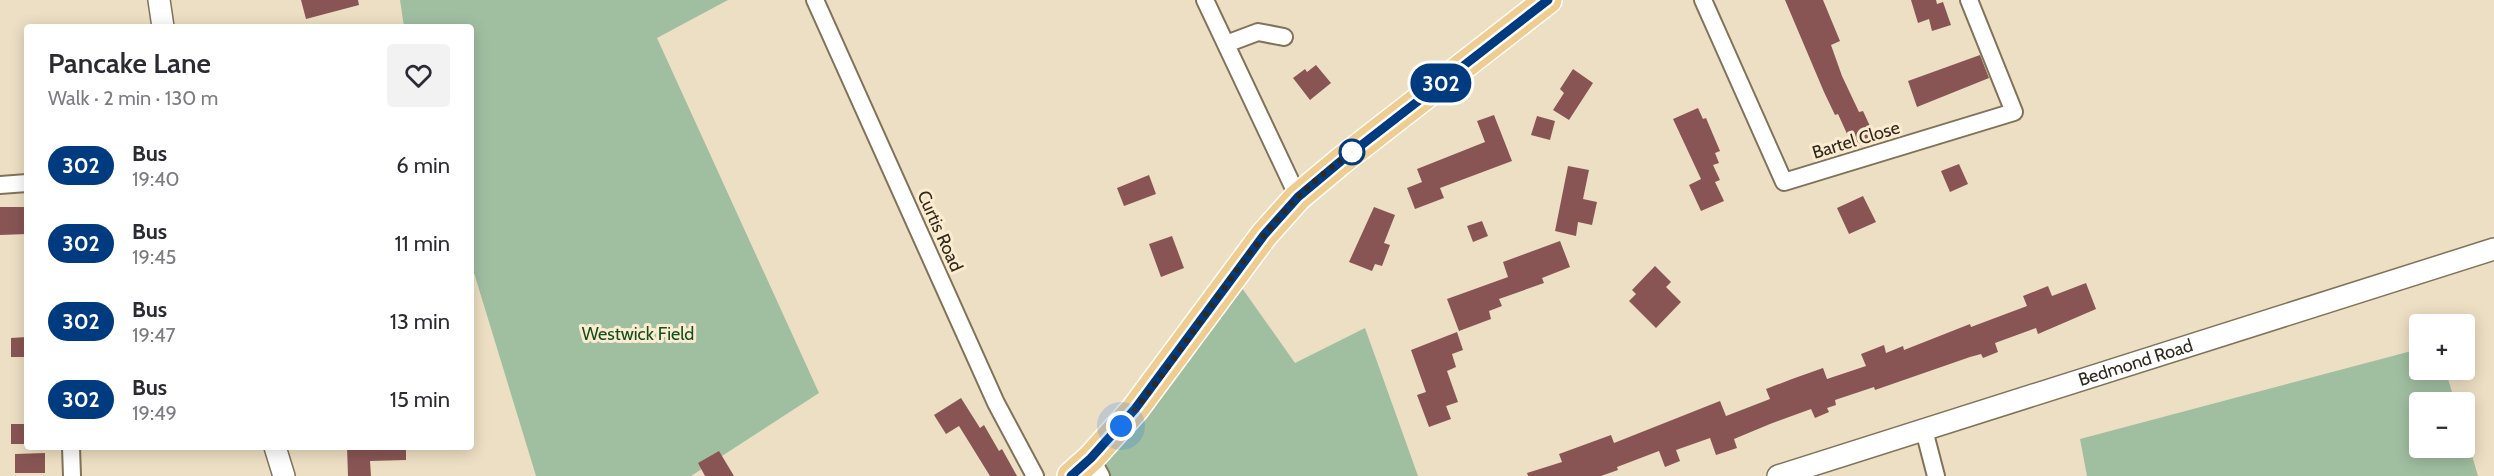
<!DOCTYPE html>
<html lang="en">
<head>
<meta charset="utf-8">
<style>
  body { margin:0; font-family:Cabin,sans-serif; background:#f2f2f3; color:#2b2b33; height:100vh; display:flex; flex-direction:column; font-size:22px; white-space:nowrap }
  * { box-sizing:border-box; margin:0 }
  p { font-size:20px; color:#7c7c81 }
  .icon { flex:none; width:33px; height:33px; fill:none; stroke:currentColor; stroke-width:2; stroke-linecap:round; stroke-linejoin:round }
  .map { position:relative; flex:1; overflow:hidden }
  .sheet { position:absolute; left:24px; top:24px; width:450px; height:426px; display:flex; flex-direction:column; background:#fff; border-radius:6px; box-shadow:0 3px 15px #0003 }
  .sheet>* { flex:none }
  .badge { padding:0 12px; border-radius:20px; font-size:21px; line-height:39px }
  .tools { position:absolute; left:2409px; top:314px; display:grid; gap:12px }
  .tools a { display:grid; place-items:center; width:66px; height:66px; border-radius:6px; background:#fff; box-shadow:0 3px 15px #0003; font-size:30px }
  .you { position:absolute; width:30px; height:30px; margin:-15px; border:4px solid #fff; border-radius:50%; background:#1a73e8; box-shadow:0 0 0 9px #1a73e833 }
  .map>.badge { position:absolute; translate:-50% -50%; box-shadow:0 0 0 3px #fff }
  .round { display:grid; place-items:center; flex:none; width:63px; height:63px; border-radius:6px; background:#f2f2f3 }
  .overview { display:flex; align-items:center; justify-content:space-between; height:102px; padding:0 24px }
  h1 { font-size:28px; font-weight:600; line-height:45px }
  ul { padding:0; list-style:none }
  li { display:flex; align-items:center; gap:18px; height:78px; padding:0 24px }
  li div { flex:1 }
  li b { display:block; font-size:22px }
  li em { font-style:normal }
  li .badge { min-width:66px; font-weight:700; text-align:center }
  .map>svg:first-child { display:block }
  .green { fill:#a0bfa1 }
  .building { fill:#885554 }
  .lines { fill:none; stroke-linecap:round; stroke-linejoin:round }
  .minor-casing { stroke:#80735a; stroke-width:20 }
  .tertiary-casing { stroke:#80735a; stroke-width:24 }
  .primary-casing { stroke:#fff; stroke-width:30 }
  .minor { stroke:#fff; stroke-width:16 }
  .tertiary { stroke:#fff; stroke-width:21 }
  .primary { stroke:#efcc90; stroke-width:27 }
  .line-casing { stroke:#fff; stroke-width:14 }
  .line { stroke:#003b80; stroke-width:9 }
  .walk { stroke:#2f291f; stroke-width:6; stroke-dasharray:0 10.8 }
  .stop-dot { fill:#fff; stroke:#003b80; stroke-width:3 }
  .labels { text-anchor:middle; stroke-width:6; stroke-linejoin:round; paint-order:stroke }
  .street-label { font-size:18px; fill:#2f291f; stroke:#fbecd0 }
  .park-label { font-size:18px; fill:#134f1e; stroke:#fbecd0 }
</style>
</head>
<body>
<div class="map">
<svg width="2494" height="476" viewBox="0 0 2494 476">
  <rect width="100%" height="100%" fill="#eddfc3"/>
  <path class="green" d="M400 0H728L657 38 819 393 691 476H536L471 263V27H404Z
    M1242 288 1295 363 1365 328 1418 476H1107L1100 462Z
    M2419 349 2420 369H2445L2455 402H2420V447H2464L2465 432 2478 476H2087L2080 439Z"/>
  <path class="building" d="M301 0H358L359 5 306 19Z
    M1785 0H1823L1840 41 1831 45 1842 76 1859 112 1863 111 1875 137 1853 147 1838 114 1835 115 1824 92Z
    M1911 0H1936L1937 4 1943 2 1951 25 1932 31 1929 19 1918 23Z
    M1980 55 1989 78 1917 107 1908 81Z
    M1316 65 1331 83 1310 100 1293 78 1305 69 1307 72Z
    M1573 69 1593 83 1569 120 1553 110 1564 93 1560 89Z
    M1698 108 1703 119 1706 118 1720 151 1715 153 1719 163 1713 165 1720 180 1715 182 1724 201 1701 211 1689 185 1701 179 1673 119Z
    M1494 115 1512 161 1440 188 1444 198 1415 209 1407 188 1422 182 1417 169 1485 142 1477 121Z
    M1537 116 1555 121 1550 140 1531 135Z
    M1959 164 1968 184 1950 192 1941 171Z
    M1568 166 1589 170 1583 199 1597 202 1592 225 1578 222 1576 236 1555 231Z
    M1149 175 1156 194 1124 206 1117 188Z
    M1863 196 1876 222 1849 234 1837 208Z
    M0 207H27V234L0 235Z
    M1374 207 1395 215 1384 243 1390 245 1382 266 1375 264 1372 271 1349 262Z
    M1482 221 1488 236 1473 242 1467 226Z
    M1172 236 1184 268 1161 277 1149 244Z
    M1560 241 1570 267 1542 278 1544 283 1499 299 1502 306 1489 311 1491 319 1459 331 1447 299 1508 277 1503 262Z
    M1655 266 1671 282 1666 287 1681 302 1656 328 1629 301 1636 294 1632 290Z
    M2086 283 2096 309 2038 334 2036 328 1995 343 1998 352 1983 358 1981 354 1970 357 1875 390 1874 387 1835 400 1836 405 1827 408 1829 412 1815 418 1811 409 1770 424 1734 439 1737 448 1716 455 1710 438 1676 450 1680 461 1665 467 1659 451 1617 467 1618 470 1601 476H1528L1527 473 1562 462 1559 454 1611 435 1614 443 1720 401 1726 416 1770 399 1766 389 1792 379 1823 368 1827 379 1866 366 1861 354 1884 345 1886 353 1903 346 1904 350 1970 324 1971 327 2027 306 2023 296 2048 286 2052 296Z
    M1457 332 1463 350 1452 354 1456 367 1447 371 1458 402 1446 406 1451 419 1429 427 1417 395 1426 392 1411 350Z
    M27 337V357H11V338Z
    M961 398 980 428 984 425 999 451 1002 449 1017 476H990L959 426 946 434 934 415Z
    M11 424H27V444H11Z
    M347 447H406V460L370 461 371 476H348Z
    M719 451 734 476H705L698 463Z
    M45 453V473H15V454Z"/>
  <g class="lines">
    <g class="minor-casing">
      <path id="minor" d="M815 0 996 403 1035 476
        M1205 0 1298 197
        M1703 0 1784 182 2014 112 1969 0
        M1226 44 1258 32 1284 37
        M0 185 27 183
        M1924 430 1936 476
        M71 447 72 476
        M1091 458 1101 476"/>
    </g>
    <g class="tertiary-casing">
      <g id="tertiary">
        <path d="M159 0 163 27"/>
        <path d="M275 447 284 476"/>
        <path id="s1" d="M1778 476 2494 249"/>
      </g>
    </g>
    <g class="primary-casing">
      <path id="primary" d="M1071 476 1091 458 1135 409 1264 235 1298 197 1341 161 1548 0"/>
    </g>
    <use href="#minor" class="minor"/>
    <use href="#tertiary" class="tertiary"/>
    <use href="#primary" class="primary"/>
  </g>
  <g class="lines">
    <g class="line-casing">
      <path id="line" d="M1071 476 1091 458 1135 409 1264 235 1298 197 1341 161 1548 0"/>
    </g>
    <use href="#line" class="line"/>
    <path class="walk" d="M1121 426C1184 354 1230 268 1296 199 1315 179 1338 163 1359 146L1352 152"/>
  </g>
  <circle class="stop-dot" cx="1352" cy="152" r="12"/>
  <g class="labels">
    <g class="street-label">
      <text transform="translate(1856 140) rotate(-17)" y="6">Bartel Close</text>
      <text transform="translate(940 231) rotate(66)" y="6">Curtis Road</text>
      <text dy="6" stroke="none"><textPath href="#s1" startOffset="375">Bedmond Road</textPath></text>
    </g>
    <g class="park-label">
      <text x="638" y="340">Westwick Field</text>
    </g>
  </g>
</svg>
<div class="tools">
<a>+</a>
<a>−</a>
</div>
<div class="you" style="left:1121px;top:426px"></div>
<b class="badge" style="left:1441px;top:83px;background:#003b80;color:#fff">302</b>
<section class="sheet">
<div class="overview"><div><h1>Pancake Lane</h1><p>Walk · 2 min · 130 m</p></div><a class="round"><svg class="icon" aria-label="heart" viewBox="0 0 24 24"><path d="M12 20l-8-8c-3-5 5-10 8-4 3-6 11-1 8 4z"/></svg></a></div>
<ul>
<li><span class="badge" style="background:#003b80;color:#fff">302</span><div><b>Bus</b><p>19:40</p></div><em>6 min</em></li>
<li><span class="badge" style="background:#003b80;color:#fff">302</span><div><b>Bus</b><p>19:45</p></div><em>11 min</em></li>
<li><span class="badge" style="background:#003b80;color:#fff">302</span><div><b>Bus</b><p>19:47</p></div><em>13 min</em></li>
<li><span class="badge" style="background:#003b80;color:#fff">302</span><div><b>Bus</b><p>19:49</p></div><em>15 min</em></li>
</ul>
</section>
</div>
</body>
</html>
